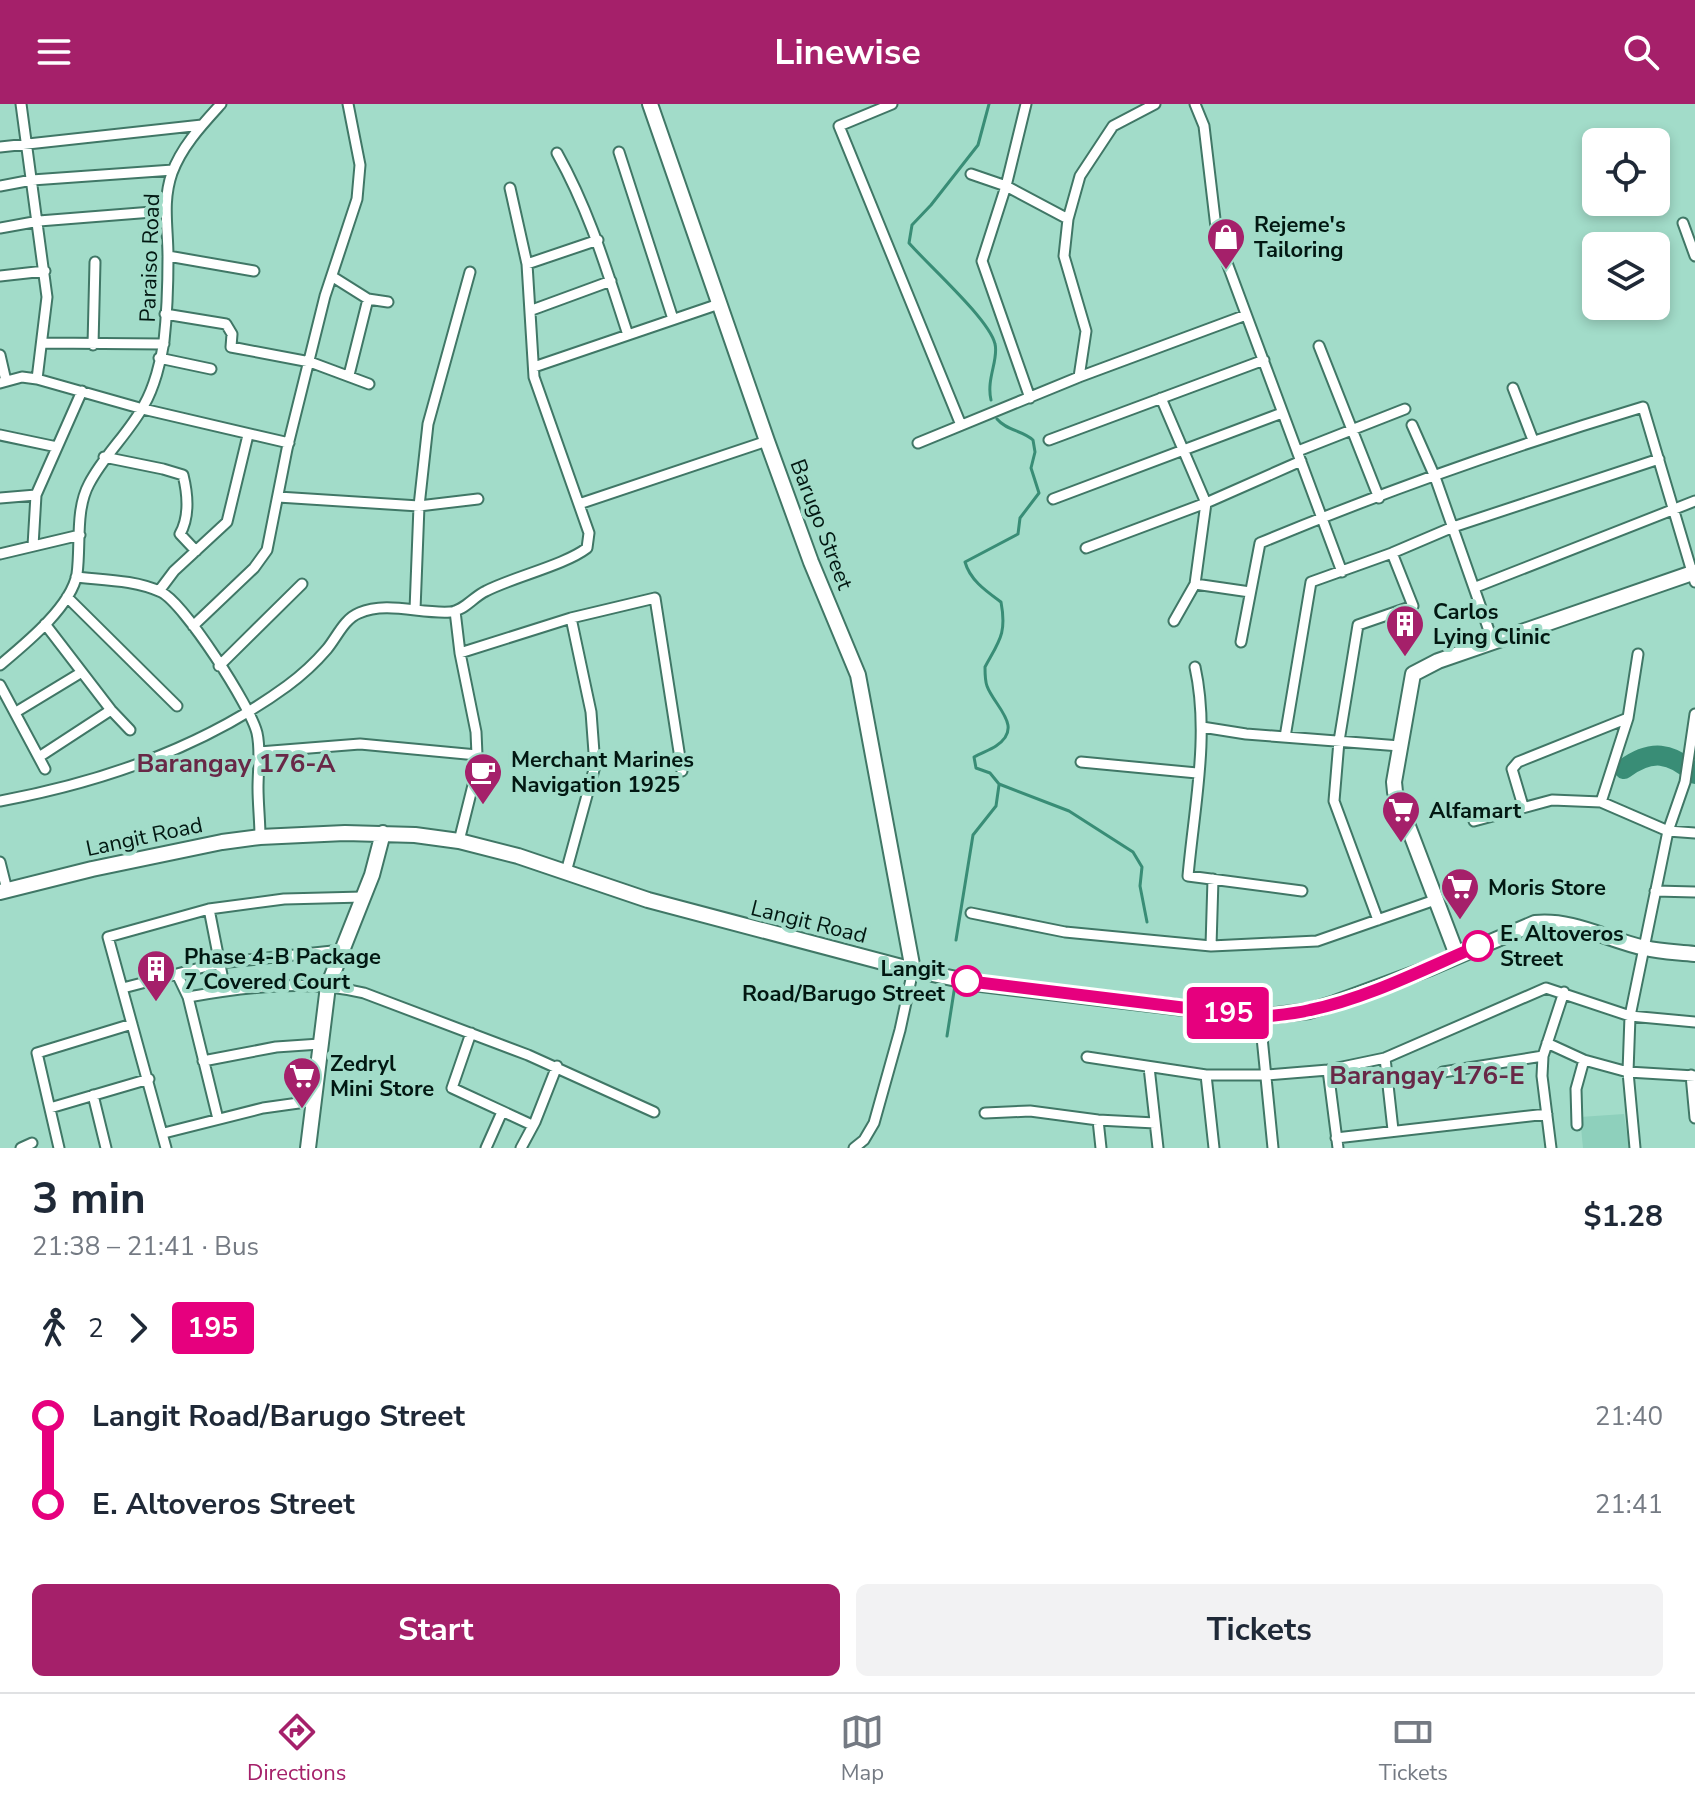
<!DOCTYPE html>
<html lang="en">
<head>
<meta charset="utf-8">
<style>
  body { margin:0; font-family:"Nunito Sans",sans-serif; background:#f2f2f3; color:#1f2937; height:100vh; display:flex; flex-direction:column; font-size:30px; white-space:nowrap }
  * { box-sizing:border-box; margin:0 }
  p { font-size:26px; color:#747a83 }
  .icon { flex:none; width:44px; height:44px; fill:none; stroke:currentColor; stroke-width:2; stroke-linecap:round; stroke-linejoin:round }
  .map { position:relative; height:1044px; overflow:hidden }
  .panel { display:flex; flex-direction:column; background:#fff; flex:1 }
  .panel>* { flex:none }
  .badge { padding:0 16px; border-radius:6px; font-size:28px; line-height:52px }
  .controls { position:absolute; left:1582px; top:24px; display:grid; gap:16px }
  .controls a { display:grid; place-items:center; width:88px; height:88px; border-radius:12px; background:#fff; box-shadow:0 4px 12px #0003; font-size:40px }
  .map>.badge { position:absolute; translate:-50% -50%; box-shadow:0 0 0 4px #fff }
  .legs { display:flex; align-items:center; gap:12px; height:88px; padding:0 32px; font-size:26px }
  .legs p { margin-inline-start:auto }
  .headline { display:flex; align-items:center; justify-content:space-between; height:136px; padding:0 32px }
  h1 { font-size:44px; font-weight:700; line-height:60px }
  .action { display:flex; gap:16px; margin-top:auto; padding:16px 32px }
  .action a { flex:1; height:92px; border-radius:12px; background:#a5206a; color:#fff; font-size:32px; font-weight:700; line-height:92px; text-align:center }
  .action a+a { background:#f2f2f3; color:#1f2937 }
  ul { padding:0 32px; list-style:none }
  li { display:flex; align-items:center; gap:28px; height:88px; font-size:30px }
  li i { display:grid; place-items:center; width:12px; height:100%; margin:0 10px; background:currentColor }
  li i::after { content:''; width:20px; height:20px; margin:-10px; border:6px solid; border-radius:50%; background:#fff }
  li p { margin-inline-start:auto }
  li:first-child i { background:linear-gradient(#0000 50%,currentColor 0) }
  li:last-child i { background:linear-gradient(currentColor 50%,#0000 0) }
  header { display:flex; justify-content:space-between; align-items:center; height:104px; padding:0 32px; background:#a5206a; color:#fff; font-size:36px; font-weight:700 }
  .tabs { display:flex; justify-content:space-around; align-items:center; height:112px; border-top:2px solid #e0e1e3; background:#fff; font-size:22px; color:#747a83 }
  .tabs a { display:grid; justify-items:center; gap:4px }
  .tabs .on { color:#a5206a }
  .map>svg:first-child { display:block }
  .built { fill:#8ed0bc }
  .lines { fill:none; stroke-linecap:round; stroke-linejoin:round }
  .stream { stroke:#398d76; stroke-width:3 }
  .river { stroke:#398d76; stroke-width:20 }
  .street-casing { stroke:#407766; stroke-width:13 }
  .secondary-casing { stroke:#407766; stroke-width:18 }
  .street { stroke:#fff; stroke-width:9 }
  .secondary { stroke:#fff; stroke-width:14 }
  .line-1-casing { stroke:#fff; stroke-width:18 }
  .line-1 { stroke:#e6007e; stroke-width:12 }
  .stop-1-dot { fill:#fff; stroke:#e6007e; stroke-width:4 }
  .labels { text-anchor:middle; stroke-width:8; stroke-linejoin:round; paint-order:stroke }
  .poi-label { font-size:22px; font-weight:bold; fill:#021812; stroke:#a2dcc9; text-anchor:start }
  .street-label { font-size:22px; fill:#021812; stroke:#a2dcc9 }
  .stop-label { font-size:22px; font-weight:bold; fill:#021812; stroke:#a2dcc9; text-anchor:start }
  .quarter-label { font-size:26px; font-weight:bold; fill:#682847; stroke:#a2dcc9 }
</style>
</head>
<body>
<header><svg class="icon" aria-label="menu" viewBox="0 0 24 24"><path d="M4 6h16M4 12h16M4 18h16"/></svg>Linewise<svg class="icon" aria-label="search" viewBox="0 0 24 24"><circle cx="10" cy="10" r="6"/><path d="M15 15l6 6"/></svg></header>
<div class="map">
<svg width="1695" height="1044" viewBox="0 0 1695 1044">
  <rect width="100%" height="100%" fill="#a2dcc9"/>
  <path class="built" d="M1624 1010 1629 1044H1583L1580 1013Z"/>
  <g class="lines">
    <path class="stream" d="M989 0 978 41 931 101 912 121 909 139C929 162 989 215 995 240 999 255 986 275 991 296
      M997 315C1007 327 1022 326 1033 336L1035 348 1031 364 1039 389 1020 414 1018 430 965 458C970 476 986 487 1001 498 1007 530 999 537 985 563 985 569 985 577 987 582 994 602 1025 623 996 642 990 646 981 649 974 653L976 664 990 669 999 680 1069 707 1133 748 1142 763 1140 782 1147 818
      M956 836 973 731 996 702 999 681
      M947 932 955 881"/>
    <path class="river" d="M1624 665C1651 645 1671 648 1695 670"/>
    <g class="street-casing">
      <path id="street" d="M21 0 47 193 37 275
        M892 0 839 22 961 321
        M1026 0 1006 82 982 157 1030 294
        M1195 0 1204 22 1217 132 1342 468
        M0 43 202 21
        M619 48 673 215
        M557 49C590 108 607 167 628 231
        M971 70 1006 82 1068 115
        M0 82 32 76 173 66
        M1683 119 1695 152
        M0 124 39 117 165 107
        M168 152 254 167
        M527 160 598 136
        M0 172 45 167
        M333 173 368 195 388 198
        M532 206 611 177
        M165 210 226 220 232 230 231 243 310 258 369 280
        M43 239 164 240
        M93 241 95 158
        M1319 242 1379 394
        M0 251 6 277
        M159 254 211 265
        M534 263 719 200
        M349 271 368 195
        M1079 273 1086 227 1064 152 1068 115 1080 72 1113 22 1155 0
        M0 279 22 273 37 275 143 305 289 339
        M1513 284 1533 336
        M1161 294 1206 399 1195 480 1174 517
        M1412 321 1435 373 1493 538
        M0 331 57 343
        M1049 336 1264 256
        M918 339 1079 273 1246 211
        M1298 347 1405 305
        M104 353 163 365 183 371C188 391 190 412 180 430L196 447
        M278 393 419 402 478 395
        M0 394 36 391
        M1053 395 1282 309
        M579 400 767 337
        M33 442 36 391 82 287
        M1086 444 1206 399 1301 357
        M0 450 80 431
        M76 473C103 476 136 476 161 488 184 499 251 603 257 629 261 647 258 665 258 684 258 700 260 717 260 733
        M1195 480 1250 488
        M1476 483 1695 397
        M159 487 174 467 227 418 248 331
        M67 493 177 602
        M415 506 419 402 428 320 470 168
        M455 507 460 549 476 628 477 651 473 681 459 737
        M45 520 111 606 130 626
        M193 522 254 464 267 446 287 345 325 192 357 95 360 61 348 0
        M1241 538 1260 439C1385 387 1513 342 1643 303L1695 478
        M460 549 571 514 655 494 682 667
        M0 561C25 540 71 503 77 470 81 441 75 406 89 380 104 351 129 329 144 301 154 284 161 257 164 237 167 210 168 180 168 153 168 123 162 98 172 69 182 42 202 21 221 0
        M219 562 302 480
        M1195 563C1210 631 1194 704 1188 772L1302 787
        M0 581 45 665
        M16 608 82 568
        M1202 623 1246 630 1400 642
        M1285 633 1311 478 1392 449 1453 423 1659 355
        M259 648 360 640 477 651
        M39 653 111 606
        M1081 658 1197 669
        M0 697C103 678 202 644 287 582 302 571 315 559 327 545 337 533 344 515 359 509 387 497 420 510 450 508 464 507 473 493 486 487 513 473 565 461 587 444L589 429 534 273 527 160 510 84
        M1601 698 1628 614 1638 550
        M1523 702 1512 665 1518 658 1628 614
        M1474 717 1552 696 1601 698 1668 727 1695 729
        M0 758 7 786
        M566 768 595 662 591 608 571 514
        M1655 787 1695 788
        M209 805 225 886
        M971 809 1065 828 1211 842 1317 837 1435 796
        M1378 816 1334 697 1339 637 1358 521 1413 502 1392 449
        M1211 842 1213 775
        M177 870 188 893 218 1015
        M123 884 219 859 342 846
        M188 893C245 883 308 875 364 889L528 951 654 1008
        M1260 913 1273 1044
        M471 929 452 984 532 1021
        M1547 939 1584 956 1628 968 1695 972
        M1087 953 1206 971H1266L1328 966 1385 954 1546 884 1630 912 1695 918
        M1385 954 1393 1026
        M203 957 276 943 320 940
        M1149 963 1158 1044
        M1328 966 1338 1044
        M1443 968 1543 952
        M1206 971 1214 1044
        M1691 971 1695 1014
        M93 991 106 1044
        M50 1004 149 975
        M985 1009 1030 1007 1098 1016 1155 1019
        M1098 1016 1101 1044
        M1577 1021 1576 985 1584 956
        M164 1029 263 1004 313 997
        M1336 1034 1547 1010
        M21 1044 32 1039
        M59 1044 37 949 132 920
        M166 1044 108 833 209 805 284 795 363 793
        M486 1044 502 1008
        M521 1044 535 1018 557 962
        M854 1044 864 1036 874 1019 900 926 913 866
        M1551 1044 1542 972 1543 952 1564 888
        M1635 1044 1628 968 1630 912 1668 727 1685 678 1695 610"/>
    </g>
    <g class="secondary-casing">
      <path id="secondary" d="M650 0 767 337 811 458 858 571 913 866
        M0 788 92 765 222 738 260 733 345 729 415 731 459 737 518 752 648 796 913 866 981 880 1260 913 1309 907 1335 899 1430 864 1535 819C1573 815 1608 836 1645 844 1661 848 1678 848 1695 850
        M1457 851 1395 688 1394 678 1413 570 1438 557 1695 468
        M308 1044 328 882 372 771 383 729"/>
    </g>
    <use href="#street" class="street"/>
    <use href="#secondary" class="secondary"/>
  </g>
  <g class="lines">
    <g class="line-1-casing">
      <path id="line-1" d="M967 877 1260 913C1277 911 1294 910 1310 906 1368 894 1424 865 1478 842"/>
    </g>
    <use href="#line-1" class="line-1"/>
  </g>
  <defs>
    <g id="shop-pin" transform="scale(2)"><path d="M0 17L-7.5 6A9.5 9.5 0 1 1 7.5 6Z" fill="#a5206a" stroke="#a2dcc9"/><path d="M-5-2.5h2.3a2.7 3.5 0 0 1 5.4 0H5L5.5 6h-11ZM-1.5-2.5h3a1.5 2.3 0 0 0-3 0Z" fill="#fff"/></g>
    <g id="building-pin" transform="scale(2)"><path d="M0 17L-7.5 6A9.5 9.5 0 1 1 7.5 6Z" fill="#a5206a" stroke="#a2dcc9"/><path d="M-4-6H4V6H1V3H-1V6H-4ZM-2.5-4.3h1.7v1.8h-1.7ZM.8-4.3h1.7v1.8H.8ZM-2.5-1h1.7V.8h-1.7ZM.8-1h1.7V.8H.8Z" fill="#fff"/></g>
    <g id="cafe-pin" transform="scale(2)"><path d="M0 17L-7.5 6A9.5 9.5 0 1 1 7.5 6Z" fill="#a5206a" stroke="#a2dcc9"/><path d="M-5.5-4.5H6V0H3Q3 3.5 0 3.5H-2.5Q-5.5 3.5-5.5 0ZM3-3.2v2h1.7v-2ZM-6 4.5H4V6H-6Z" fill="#fff"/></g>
    <g id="supermarket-pin" transform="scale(2)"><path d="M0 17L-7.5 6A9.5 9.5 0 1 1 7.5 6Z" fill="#a5206a" stroke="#a2dcc9"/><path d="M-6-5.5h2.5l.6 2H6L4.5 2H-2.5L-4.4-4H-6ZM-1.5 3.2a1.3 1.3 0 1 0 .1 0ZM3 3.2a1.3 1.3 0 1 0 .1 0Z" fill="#fff"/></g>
  </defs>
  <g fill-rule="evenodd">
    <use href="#shop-pin" x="1226" y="133"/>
    <use href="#building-pin" x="1405" y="520"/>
    <use href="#cafe-pin" x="483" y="668"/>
    <use href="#supermarket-pin" x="1401" y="706"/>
    <use href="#supermarket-pin" x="1460" y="783"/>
    <use href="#building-pin" x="156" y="865"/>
    <use href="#supermarket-pin" x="302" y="972"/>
  </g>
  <g class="stop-1-dot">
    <circle cx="1478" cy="842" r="14"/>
    <circle cx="967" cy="877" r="14"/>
  </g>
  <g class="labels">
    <g class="poi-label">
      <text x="1254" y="128">Rejeme's<tspan x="1254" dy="25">Tailoring</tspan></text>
      <text x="1433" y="515">Carlos<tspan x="1433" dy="25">Lying Clinic</tspan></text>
      <text x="511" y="663">Merchant Marines<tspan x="511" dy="25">Navigation 1925</tspan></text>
      <text x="1429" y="714">Alfamart</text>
      <text x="1488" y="791">Moris Store</text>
      <text x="184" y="860">Phase 4-B Package<tspan x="184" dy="25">7 Covered Court</tspan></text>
      <text x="330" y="967">Zedryl<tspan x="330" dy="25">Mini Store</tspan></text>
    </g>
    <g class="street-label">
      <text transform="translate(149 154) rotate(-88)" y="8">Paraiso Road</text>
      <text transform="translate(822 420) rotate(69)" y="8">Barugo Street</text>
      <text transform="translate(144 732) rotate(-12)" y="8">Langit Road</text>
      <text transform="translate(809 817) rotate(14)" y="8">Langit Road</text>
    </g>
    <g class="stop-label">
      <text x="1500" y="837">E. Altoveros<tspan x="1500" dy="25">Street</tspan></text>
      <text x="945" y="872" text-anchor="end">Langit<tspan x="945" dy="25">Road/Barugo Street</tspan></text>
    </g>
    <g class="quarter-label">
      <text x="236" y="668">Barangay 176-A</text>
      <text x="1427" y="980">Barangay 176-E</text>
    </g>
  </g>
</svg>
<div class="controls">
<a><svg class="icon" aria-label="locate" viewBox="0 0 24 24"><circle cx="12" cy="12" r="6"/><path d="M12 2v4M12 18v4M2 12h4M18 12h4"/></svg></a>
<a><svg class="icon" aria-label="layers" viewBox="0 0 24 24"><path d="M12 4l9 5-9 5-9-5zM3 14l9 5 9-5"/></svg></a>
</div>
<b class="badge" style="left:1228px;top:909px;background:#e6007e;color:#fff">195</b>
</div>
<section class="panel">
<div class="headline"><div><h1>3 min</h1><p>21:38 – 21:41 · Bus</p></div><b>$1.28</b></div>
<div class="legs"><svg class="icon" aria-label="walk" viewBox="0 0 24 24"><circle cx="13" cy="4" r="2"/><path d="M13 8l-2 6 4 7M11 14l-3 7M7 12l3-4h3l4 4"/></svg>2<svg class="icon" aria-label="forward" viewBox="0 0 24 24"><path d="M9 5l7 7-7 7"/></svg><b class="badge" style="background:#e6007e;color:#fff">195</b></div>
<ul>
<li><i style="color:#e6007e"></i><b>Langit Road/Barugo Street</b><p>21:40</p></li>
<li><i style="color:#e6007e"></i><b>E. Altoveros Street</b><p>21:41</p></li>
</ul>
<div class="action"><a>Start</a><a>Tickets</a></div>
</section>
<nav class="tabs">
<a class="on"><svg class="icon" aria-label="directions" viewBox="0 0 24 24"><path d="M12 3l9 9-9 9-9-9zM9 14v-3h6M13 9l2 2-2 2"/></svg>Directions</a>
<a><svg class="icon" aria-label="map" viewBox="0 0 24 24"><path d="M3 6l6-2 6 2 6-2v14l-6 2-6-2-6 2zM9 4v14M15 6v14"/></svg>Map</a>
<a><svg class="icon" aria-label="tickets" viewBox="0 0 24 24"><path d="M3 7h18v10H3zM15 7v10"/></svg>Tickets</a>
</nav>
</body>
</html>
